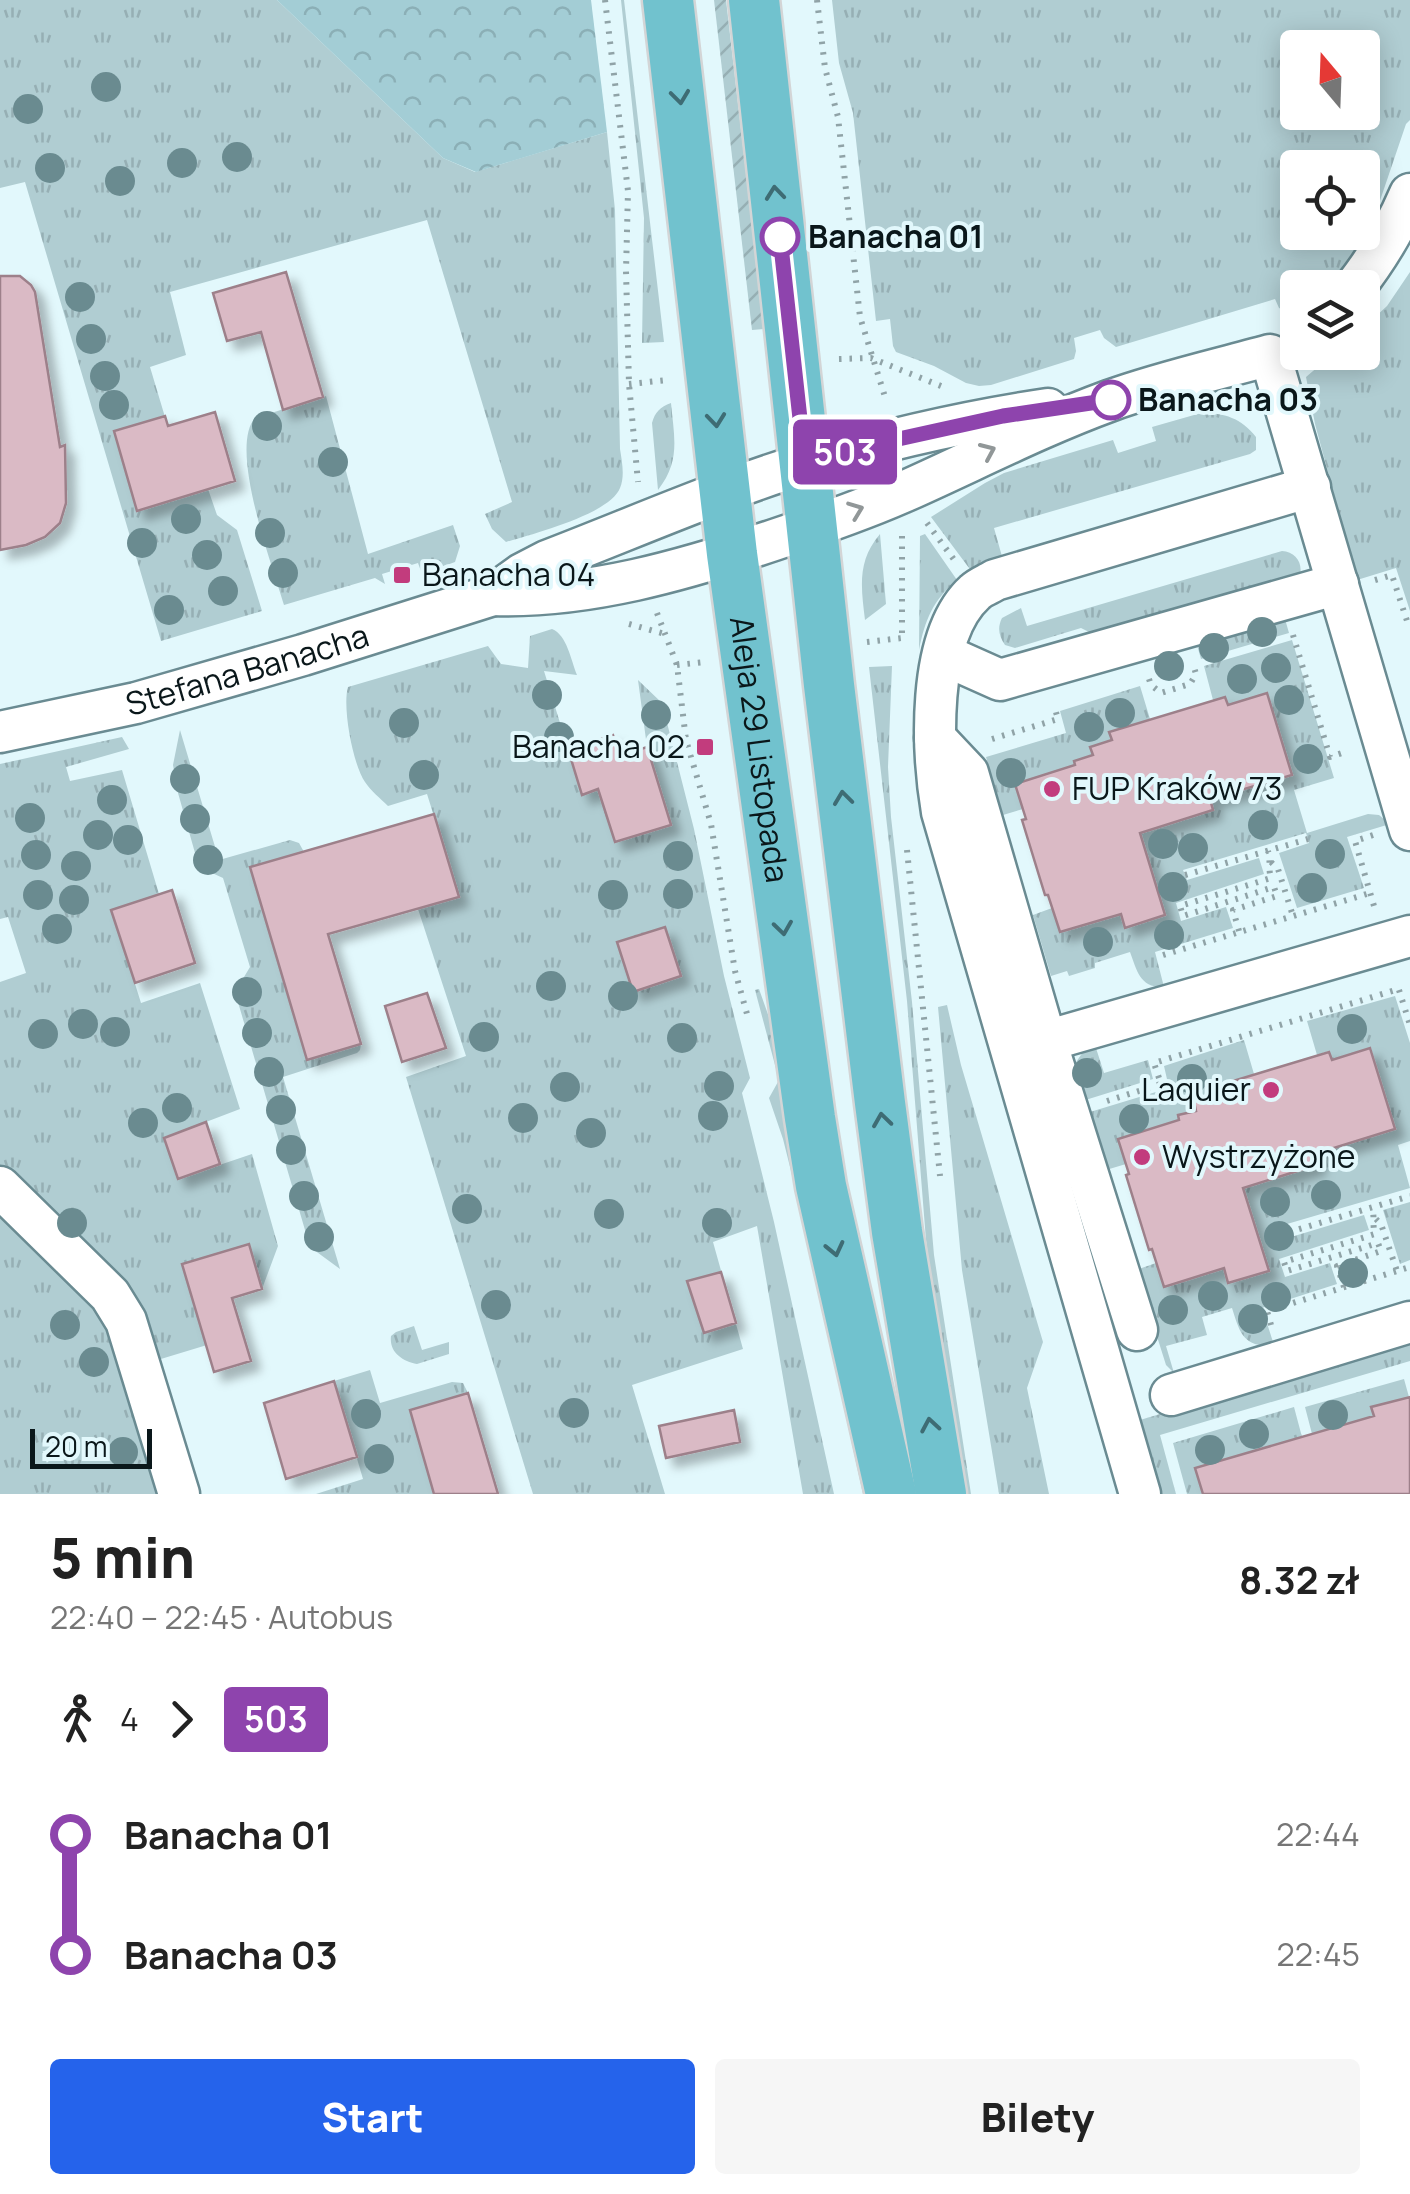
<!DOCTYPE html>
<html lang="pl">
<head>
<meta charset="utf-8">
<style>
  body { margin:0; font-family:Manrope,sans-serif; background:#f6f6f6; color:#222; height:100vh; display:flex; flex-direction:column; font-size:38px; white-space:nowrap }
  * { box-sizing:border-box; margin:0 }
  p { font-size:32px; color:#767676 }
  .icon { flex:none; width:55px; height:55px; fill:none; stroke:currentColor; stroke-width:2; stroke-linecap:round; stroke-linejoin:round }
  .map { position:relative; height:1494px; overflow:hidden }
  .side { display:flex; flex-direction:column; background:#fff; flex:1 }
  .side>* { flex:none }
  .badge { padding:0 20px; border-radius:8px; font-size:35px; line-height:65px }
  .needle { width:65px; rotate:341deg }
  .controls { position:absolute; left:1280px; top:30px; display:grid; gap:20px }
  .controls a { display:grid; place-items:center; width:100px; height:100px; border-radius:10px; background:#fff; box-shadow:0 5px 25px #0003; font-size:50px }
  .scale { position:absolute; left:30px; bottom:25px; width:122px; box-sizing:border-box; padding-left:10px; border:5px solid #0a171a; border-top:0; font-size:28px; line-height:35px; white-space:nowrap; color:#0a171a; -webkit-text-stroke:8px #e2f8fc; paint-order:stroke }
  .map>.badge { position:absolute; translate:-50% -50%; box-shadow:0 0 0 5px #fff }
  .legs { display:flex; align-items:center; gap:15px; height:110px; padding:0 50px; font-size:32px }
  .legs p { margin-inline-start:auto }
  .headline { display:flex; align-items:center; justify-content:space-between; height:170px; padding:0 50px }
  h1 { font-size:55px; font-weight:800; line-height:75px }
  .primary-button { display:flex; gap:20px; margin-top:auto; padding:20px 50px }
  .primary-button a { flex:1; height:115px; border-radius:10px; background:#2563eb; color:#fff; font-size:40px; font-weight:800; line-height:115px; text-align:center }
  .primary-button a+a { background:#f6f6f6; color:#222 }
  ul { padding:0 50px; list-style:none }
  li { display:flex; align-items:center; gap:35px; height:120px; font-size:38px }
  li i { display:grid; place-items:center; width:15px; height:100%; margin:0 12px; background:currentColor }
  li i::after { content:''; width:25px; height:25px; margin:-12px; border:8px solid; border-radius:50%; background:#fff }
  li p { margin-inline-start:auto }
  li:first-child i { background:linear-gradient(#0000 50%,currentColor 0) }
  li:last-child i { background:linear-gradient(currentColor 50%,#0000 0) }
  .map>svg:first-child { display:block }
  .grass { fill:url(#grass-tufts); fill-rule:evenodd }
  .forest { fill:url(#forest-crowns) }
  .garden { fill:url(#garden-furrows) }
  .building { fill:#dabac5; stroke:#9d808a; stroke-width:2.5; filter:url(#shadow) }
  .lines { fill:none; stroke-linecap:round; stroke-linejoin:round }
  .minor-casing { stroke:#6a8b92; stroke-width:45 }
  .major-casing { stroke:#d3d5d6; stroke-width:55 }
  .path { stroke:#90a3a7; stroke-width:6; stroke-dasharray:2.5 8; stroke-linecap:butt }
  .minor { stroke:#fff; stroke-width:40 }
  .major { stroke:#71c2ce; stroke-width:50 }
  .tree { fill:#6a8b90 }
  .oneway { stroke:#3e6c74 }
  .oneway2 { stroke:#919798 }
  .line-1-casing { stroke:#fff; stroke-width:22 }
  .line-1 { stroke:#8e44ad; stroke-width:15 }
  .stop-1-dot { fill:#fff; stroke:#8e44ad; stroke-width:5 }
  .poi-dot { fill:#c23c7d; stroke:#e2f8fc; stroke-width:4 }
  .labels { text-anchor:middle; stroke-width:8; stroke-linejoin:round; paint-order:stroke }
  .stop-label { font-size:32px; font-weight:bold; fill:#0a171a; stroke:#e2f8fc; text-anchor:start }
  .poi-label { font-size:32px; fill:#0a171a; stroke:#e2f8fc; text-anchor:start }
  .street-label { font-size:32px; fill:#0a171a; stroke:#e2f8fc }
</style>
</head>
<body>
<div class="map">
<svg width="1410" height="1494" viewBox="0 0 1410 1494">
  <defs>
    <pattern id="grass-tufts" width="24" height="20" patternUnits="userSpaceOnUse" patternTransform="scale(2.5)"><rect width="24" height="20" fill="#b0cdd2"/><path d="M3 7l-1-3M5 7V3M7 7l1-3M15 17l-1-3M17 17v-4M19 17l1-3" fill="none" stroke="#96afb4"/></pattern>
    <pattern id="forest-crowns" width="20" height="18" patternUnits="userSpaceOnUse" patternTransform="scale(2.5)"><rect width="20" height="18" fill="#a3cdd5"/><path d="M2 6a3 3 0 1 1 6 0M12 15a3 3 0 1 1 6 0" fill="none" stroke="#8bafb6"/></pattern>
    <pattern id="garden-furrows" width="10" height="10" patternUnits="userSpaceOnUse" patternTransform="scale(2.5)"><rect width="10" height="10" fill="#b0cdd2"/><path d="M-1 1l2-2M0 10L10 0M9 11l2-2" fill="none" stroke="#96afb4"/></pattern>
    <filter id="shadow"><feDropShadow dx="9" dy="9" stdDeviation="5" flood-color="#0004"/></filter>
  </defs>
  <rect width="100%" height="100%" fill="#e2f8fc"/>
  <path class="grass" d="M0 0H277L443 158 475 172 607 132 615 210 620 449C622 462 625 476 620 488 610 514 533 534 506 542L492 529 485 514 512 502 427 220 170 292 186 355 150 367 165 417 114 432 137 511 208 489 217 515 237 530 262 611 161 641 25 182 0 188Z
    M621 0H624L664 342 642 343 644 218Z
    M832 0H1410V120L1406 124 1369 233 1331 287 1298 288 1297 314 1294 315 1279 308 1275 299 1116 347 1104 338 1100 330 1074 338 1076 351 1074 359 991 385 979 386 966 383 934 366 896 352 893 346 890 319 876 321 853 113 839 63ZM1298 48H1362V112H1298ZM1298 168H1362V232H1298Z
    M1410 272V611L1396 568 1357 580 1315 424 1306 377 1334 353 1362 352 1363 328 1387 306Z
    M326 396 368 554 453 525 460 546 455 562 422 574 418 563 382 574 385 584 375 578 284 605C273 567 228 448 255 418Z
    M671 403C674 437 681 461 658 490L652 423C655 412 660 407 671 403Z
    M1201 413C1225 413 1241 418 1256 437V450L1250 454 994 528 1003 560 972 572 931 517 985 483 1004 473 1113 440 1118 453 1156 441 1152 427Z
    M880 534 886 604 865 620C861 587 857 561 880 534Z
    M925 534 957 580C933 600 925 620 919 650L920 536Z
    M1282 551C1295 552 1303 562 1300 575L1099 637 1081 628 1015 648 1005 645C999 636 997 628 1002 618L1021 608 1027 626Z
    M1285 619 1289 633 1201 659 1197 645Z
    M552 629C567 635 571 660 577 675L544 671 582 794 598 789 615 842 671 825 647 747 638 680 662 703 694 829 724 976 750 1078 742 1093 774 1222 834 1494H803L757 1226 713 1242 743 1349 632 1385 665 1494H533L406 1077 466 1056 418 909 459 896 427 794 388 806C380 798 371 791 365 782 353 765 342 707 348 687L488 646 501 664 528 668 530 636ZM665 927 680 975 633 992 617 943Z
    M1292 640 1334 778 1294 790 1307 833 1368 814 1379 815 1390 824 1347 837 1364 888 1297 908 1279 853 1309 843 1306 833 1183 870 1187 880 1259 858 1264 874 1176 903 1181 921 1226 907 1233 928 1155 952 1164 987C1140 988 1137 971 1130 952L1095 963V968L1069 976 1067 971 1051 976 1033 915 1052 908 1060 932 1119 909 1125 928 1165 915 1132 808 1180 820 1213 810 1210 799 1291 775 1267 693 1228 705 1225 697 1213 700 1204 666Z
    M892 666 888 767 891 817 912 1002 934 1255 971 1494H965L936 1315 926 1240 907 1001 869 667Z
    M1140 686 1150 719 1109 732 1112 740 1090 747 1093 755 1077 772 1015 784 1023 809 1003 815 986 757 1066 733 1060 711Z
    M180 730 219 860 290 840 299 843 304 852 307 1059 361 1044 360 1050 357 1053 283 1077 340 1269 310 1247 235 992 250 967 223 878 199 867 178 793 173 765Z
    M122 737 129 749 66 767 70 781 122 770 159 894 112 910 141 1003 200 983 240 1109 164 1138 178 1179 252 1154 278 1246 262 1289 248 1244 183 1264 207 1345 151 1362 0 1165V982L26 973 8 917 0 919V764Z
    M759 989 775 1034 868 1494H863L797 1195 783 1139 769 1098 779 1080 755 990Z
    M1395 996 1410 1043V1141L1398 1145 1410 1188 1287 1224 1291 1237 1364 1215 1369 1230 1279 1259 1285 1277 1330 1263 1337 1284 1262 1308 1274 1345C1243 1348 1240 1333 1232 1308L1202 1317 1207 1335 1166 1346 1174 1373 1166 1365 1136 1270 1156 1263 1164 1287 1209 1273 1223 1264 1268 1271 1236 1163 1283 1176 1317 1165 1314 1154 1395 1129 1371 1048 1332 1060 1329 1051 1317 1055 1307 1021Z
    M947 1005 961 1065 1043 1342 1027 1388 1049 1494H999L962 1270 938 1007Z
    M1244 1040 1254 1074 1213 1087 1215 1095 1194 1101 1196 1111 1178 1115 1181 1127 1168 1124 1119 1139 1126 1164 1106 1170 1090 1112 1169 1088 1164 1066Z
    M1095 1045 1104 1073 1148 1060 1153 1079 1079 1102 1074 1065 1083 1052Z
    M1410 1202V1260L1400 1264 1383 1210Z
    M0 1203 102 1303 164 1494H0Z
    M414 1326 422 1350 449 1342V1354L417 1364C402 1361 389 1352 391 1336L396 1332Z
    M1410 1339V1361L1160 1435 1176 1494H1162L1140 1420Z
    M370 1370 380 1403 452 1382 463 1383 468 1393 410 1411 434 1494H316L363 1479 334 1381Z
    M1404 1379 1409 1397 1372 1407 1374 1416 1312 1434 1305 1407Z
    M1294 1407 1302 1437 1196 1468 1203 1494H1187L1173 1443Z"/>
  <path class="forest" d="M277 0H591L607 132 476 172 443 158Z"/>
  <path class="garden" d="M714 0H726L764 329 752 330Z"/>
  <path class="building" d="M286 272 323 397 283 410 261 332 227 341 213 293Z
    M0 276H20L31 285 35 292 60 447 65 445 66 503 60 523 45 537 26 545 0 550Z
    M215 412 235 481 137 511 114 431 165 416 168 426Z
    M1267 693 1292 775 1210 799 1213 810 1140 833 1165 915 1125 928 1121 914 1060 932 1048 895H1045L1022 820 1026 819 1015 784 1075 765 1074 761 1093 755 1090 747 1112 740 1109 732 1225 697 1228 705Z
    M613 735 619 756 647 747 671 825 615 842 598 789 582 795 568 749Z
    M434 814 459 897 328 934 361 1044 307 1060 250 867Z
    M172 890 195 963 135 983 111 910Z
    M665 927 681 976 633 992 617 942Z
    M427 993 446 1048 402 1062 385 1006Z
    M1370 1048 1395 1129 1314 1154 1317 1165 1243 1188 1269 1271 1228 1283 1224 1268 1164 1287 1152 1249 1149 1250 1126 1175 1129 1174 1118 1139 1179 1120 1178 1115 1196 1111 1194 1101 1215 1095 1213 1087 1329 1052 1332 1060Z
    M206 1122 220 1164 178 1179 164 1138Z
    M249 1244 262 1289 232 1298 251 1361 214 1372 182 1264Z
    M721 1272 736 1323 704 1333 687 1281Z
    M334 1381 357 1457 286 1479 264 1403Z
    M468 1393 498 1494H434L410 1410Z
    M1410 1397V1494H1203L1195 1468 1374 1416 1371 1407Z
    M734 1410 740 1442 666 1458 659 1426Z"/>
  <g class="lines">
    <g class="minor-casing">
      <g id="minor">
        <path d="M1354 288C1376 260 1396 227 1410 194"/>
        <path d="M493 595C588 598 684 570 774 540 816 526 860 511 901 493 971 462 1038 427 1109 401 1161 382 1216 370 1270 355L1410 830"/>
        <path d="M944 655 1000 680 1338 584"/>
        <path id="s1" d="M0 732 136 703 303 655 493 595 522 574 547 561C633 528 719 490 807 463 885 440 967 421 1048 409"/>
        <path d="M935 738 968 773 1046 1041 1137 1330"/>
        <path d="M1046 1041 1410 936"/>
        <path d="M0 1187 110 1295 126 1321 179 1494"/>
        <path d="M1171 1395 1410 1322"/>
        <path d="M1140 1494 942 812C932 752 926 636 975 592 980 587 989 584 995 580L1310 487"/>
      </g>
    </g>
    <g class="major-casing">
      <g id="major">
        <path id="s2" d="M668 0 732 554 810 1118 821 1186 891 1494"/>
        <path d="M754 0 829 685 880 1103 897 1232 941 1494"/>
      </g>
    </g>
    <path class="path" d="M605 0 628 191 626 271 629 384 638 482
      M817 0 825 68 838 117 860 317 886 400
      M839 359 871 358 941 386
      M629 384 668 380
      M927 523 955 561
      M902 536V638
      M1375 580 1392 575 1408 624 1410 623
      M657 613 677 665 686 740 711 824 735 971 747 1014
      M629 624 665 634
      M1293 635 1330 757 1345 752
      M867 642 902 638
      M677 665 705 662
      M1149 679 1151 685 1161 693 1190 684 1196 674 1193 664
      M992 739 1058 719 1055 709 1057 708
      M1373 835 1355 841 1374 906
      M907 850 940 1176
      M1271 862 1278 869 1293 916
      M1185 875 1308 839
      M1239 931 1233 910 1277 896 1274 887 1183 916 1180 906 1271 878C1268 869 1271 861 1268 851
      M1163 955 1370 893
      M1399 990 1410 1025
      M1107 1101 1161 1084 1154 1063 1399 989
      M1376 1219 1381 1224 1397 1271
      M1289 1232 1410 1196
      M1344 1287 1337 1266 1381 1251 1378 1243 1287 1271 1284 1262 1375 1234C1372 1225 1375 1217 1372 1207
      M1271 1325 1267 1311 1410 1267"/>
    <use href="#minor" class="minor"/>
    <use href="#major" class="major"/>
  </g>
  <g class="tree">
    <circle cx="106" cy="87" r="15"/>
    <circle cx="28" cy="109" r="15"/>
    <circle cx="237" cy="157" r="15"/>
    <circle cx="182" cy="163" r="15"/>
    <circle cx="50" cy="168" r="15"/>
    <circle cx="120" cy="181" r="15"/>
    <circle cx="80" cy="297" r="15"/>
    <circle cx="91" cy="339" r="15"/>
    <circle cx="105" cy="376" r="15"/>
    <circle cx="114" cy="405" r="15"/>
    <circle cx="267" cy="426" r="15"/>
    <circle cx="333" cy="462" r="15"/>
    <circle cx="186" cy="519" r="15"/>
    <circle cx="270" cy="533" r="15"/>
    <circle cx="142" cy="543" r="15"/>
    <circle cx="207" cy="555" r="15"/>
    <circle cx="283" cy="573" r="15"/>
    <circle cx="223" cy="591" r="15"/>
    <circle cx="169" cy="610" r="15"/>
    <circle cx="1262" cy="632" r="15"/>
    <circle cx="1214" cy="648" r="15"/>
    <circle cx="1169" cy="666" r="15"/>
    <circle cx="1276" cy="668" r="15"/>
    <circle cx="1242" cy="679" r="15"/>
    <circle cx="547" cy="695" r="15"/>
    <circle cx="1289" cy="700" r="15"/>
    <circle cx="1120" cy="713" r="15"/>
    <circle cx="656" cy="715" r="15"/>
    <circle cx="404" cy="723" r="15"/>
    <circle cx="1089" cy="727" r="15"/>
    <circle cx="559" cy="737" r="15"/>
    <circle cx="1308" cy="759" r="15"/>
    <circle cx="1011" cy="773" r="15"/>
    <circle cx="424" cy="775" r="15"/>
    <circle cx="185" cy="779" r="15"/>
    <circle cx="112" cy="800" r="15"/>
    <circle cx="30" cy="818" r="15"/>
    <circle cx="195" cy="819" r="15"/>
    <circle cx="1263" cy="825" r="15"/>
    <circle cx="98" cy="835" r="15"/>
    <circle cx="128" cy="840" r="15"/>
    <circle cx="1163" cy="844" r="15"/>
    <circle cx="1193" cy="848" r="15"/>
    <circle cx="1330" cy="854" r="15"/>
    <circle cx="36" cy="855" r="15"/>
    <circle cx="678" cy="856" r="15"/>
    <circle cx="208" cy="860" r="15"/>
    <circle cx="76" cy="866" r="15"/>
    <circle cx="1173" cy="887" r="15"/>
    <circle cx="1312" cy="888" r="15"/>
    <circle cx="678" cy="894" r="15"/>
    <circle cx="38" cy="895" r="15"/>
    <circle cx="613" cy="895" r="15"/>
    <circle cx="74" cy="900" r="15"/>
    <circle cx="57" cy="929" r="15"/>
    <circle cx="1169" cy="935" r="15"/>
    <circle cx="1098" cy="942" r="15"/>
    <circle cx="551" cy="986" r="15"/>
    <circle cx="247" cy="992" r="15"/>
    <circle cx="623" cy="996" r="15"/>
    <circle cx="83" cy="1024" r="15"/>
    <circle cx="1352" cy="1029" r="15"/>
    <circle cx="115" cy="1032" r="15"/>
    <circle cx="257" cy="1033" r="15"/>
    <circle cx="43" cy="1034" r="15"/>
    <circle cx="484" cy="1037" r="15"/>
    <circle cx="682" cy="1038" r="15"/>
    <circle cx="269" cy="1072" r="15"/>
    <circle cx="1087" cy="1073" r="15"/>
    <circle cx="1192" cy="1079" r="15"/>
    <circle cx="719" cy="1086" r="15"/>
    <circle cx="565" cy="1087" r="15"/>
    <circle cx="177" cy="1108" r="15"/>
    <circle cx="281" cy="1110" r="15"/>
    <circle cx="713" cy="1116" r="15"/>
    <circle cx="523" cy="1118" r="15"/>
    <circle cx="1134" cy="1119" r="15"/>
    <circle cx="143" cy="1123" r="15"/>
    <circle cx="591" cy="1133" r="15"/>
    <circle cx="291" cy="1150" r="15"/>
    <circle cx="1326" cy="1195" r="15"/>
    <circle cx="304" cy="1196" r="15"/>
    <circle cx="1275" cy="1202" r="15"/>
    <circle cx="467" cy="1209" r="15"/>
    <circle cx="609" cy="1214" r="15"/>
    <circle cx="72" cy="1223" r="15"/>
    <circle cx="717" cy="1223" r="15"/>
    <circle cx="1279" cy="1236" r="15"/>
    <circle cx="319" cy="1237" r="15"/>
    <circle cx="1353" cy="1273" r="15"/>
    <circle cx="1213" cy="1296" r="15"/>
    <circle cx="1276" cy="1297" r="15"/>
    <circle cx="496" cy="1305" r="15"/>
    <circle cx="1173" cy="1310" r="15"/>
    <circle cx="1253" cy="1319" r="15"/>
    <circle cx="65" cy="1325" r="15"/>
    <circle cx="94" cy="1362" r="15"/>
    <circle cx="574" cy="1413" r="15"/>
    <circle cx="366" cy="1414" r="15"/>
    <circle cx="1333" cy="1415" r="15"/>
    <circle cx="1254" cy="1434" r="15"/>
    <circle cx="1210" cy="1450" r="15"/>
    <circle cx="123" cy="1452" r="15"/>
    <circle cx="379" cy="1459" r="15"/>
  </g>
  <defs><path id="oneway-chevron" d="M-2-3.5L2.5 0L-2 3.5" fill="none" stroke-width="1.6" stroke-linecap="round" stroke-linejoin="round" transform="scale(2.5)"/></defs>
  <g class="oneway">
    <use href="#oneway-chevron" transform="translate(680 97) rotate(83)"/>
    <use href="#oneway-chevron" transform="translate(775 193) rotate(-96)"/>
    <use href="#oneway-chevron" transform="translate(716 420) rotate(84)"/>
    <use href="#oneway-chevron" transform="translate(843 798) rotate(-97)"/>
    <use href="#oneway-chevron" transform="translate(783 928) rotate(82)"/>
    <use href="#oneway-chevron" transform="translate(882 1120) rotate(-98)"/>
    <use href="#oneway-chevron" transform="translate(835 1249) rotate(77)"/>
    <use href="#oneway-chevron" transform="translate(930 1425) rotate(-100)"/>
  </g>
  <g class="oneway2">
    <use href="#oneway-chevron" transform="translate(988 451) rotate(-24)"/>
    <use href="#oneway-chevron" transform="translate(856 510) rotate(-21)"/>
  </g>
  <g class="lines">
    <g class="line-1-casing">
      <path id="line-1" d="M780 237 805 464 894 440 1003 416 1111 400"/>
    </g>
    <use href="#line-1" class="line-1"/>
  </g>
  <g class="stop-1-dot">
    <circle cx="780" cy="237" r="18"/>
    <circle cx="1111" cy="400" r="18"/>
  </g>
  <g class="poi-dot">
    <rect x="392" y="565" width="20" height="20" rx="5"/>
    <rect x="695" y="737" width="20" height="20" rx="5"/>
    <circle cx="1052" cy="789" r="10"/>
    <circle cx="1271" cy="1090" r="10"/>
    <circle cx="1142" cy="1157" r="10"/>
  </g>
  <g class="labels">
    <g class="stop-label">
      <text x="808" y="248">Banacha 01</text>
      <text x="1138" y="411">Banacha 03</text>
    </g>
    <g class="poi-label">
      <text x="422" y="586">Banacha 04</text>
      <text x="685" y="758" text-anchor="end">Banacha 02</text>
      <text x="1072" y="800">FUP Kraków 73</text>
      <text x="1251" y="1101" text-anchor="end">Laquier</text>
      <text x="1162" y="1168">Wystrzyżone</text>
    </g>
    <g class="street-label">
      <text dy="11" stroke="none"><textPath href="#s1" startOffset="255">Stefana Banacha</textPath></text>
      <text dy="11" stroke="none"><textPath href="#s2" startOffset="755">Aleja 29 Listopada</textPath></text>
    </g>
  </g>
</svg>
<div class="controls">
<a><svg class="needle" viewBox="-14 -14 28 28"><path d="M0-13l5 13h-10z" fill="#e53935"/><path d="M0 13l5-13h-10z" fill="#767676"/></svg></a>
<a><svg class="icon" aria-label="locate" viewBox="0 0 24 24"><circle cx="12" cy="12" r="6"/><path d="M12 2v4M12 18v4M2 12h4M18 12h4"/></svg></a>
<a><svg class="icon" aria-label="layers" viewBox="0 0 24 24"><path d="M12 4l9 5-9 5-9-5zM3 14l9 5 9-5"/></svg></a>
</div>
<div class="scale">20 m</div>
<b class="badge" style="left:845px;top:452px;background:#8e44ad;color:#fff">503</b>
</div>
<section class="side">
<div class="headline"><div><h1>5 min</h1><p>22:40 – 22:45 · Autobus</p></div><b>8.32 zł</b></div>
<div class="legs"><svg class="icon" aria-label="walk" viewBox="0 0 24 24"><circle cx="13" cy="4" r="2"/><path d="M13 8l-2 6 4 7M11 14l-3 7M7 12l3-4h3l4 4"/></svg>4<svg class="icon" aria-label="forward" viewBox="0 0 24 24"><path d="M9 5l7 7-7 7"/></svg><b class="badge" style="background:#8e44ad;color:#fff">503</b></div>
<ul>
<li><i style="color:#8e44ad"></i><b>Banacha 01</b><p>22:44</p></li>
<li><i style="color:#8e44ad"></i><b>Banacha 03</b><p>22:45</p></li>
</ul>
<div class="primary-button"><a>Start</a><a>Bilety</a></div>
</section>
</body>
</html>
